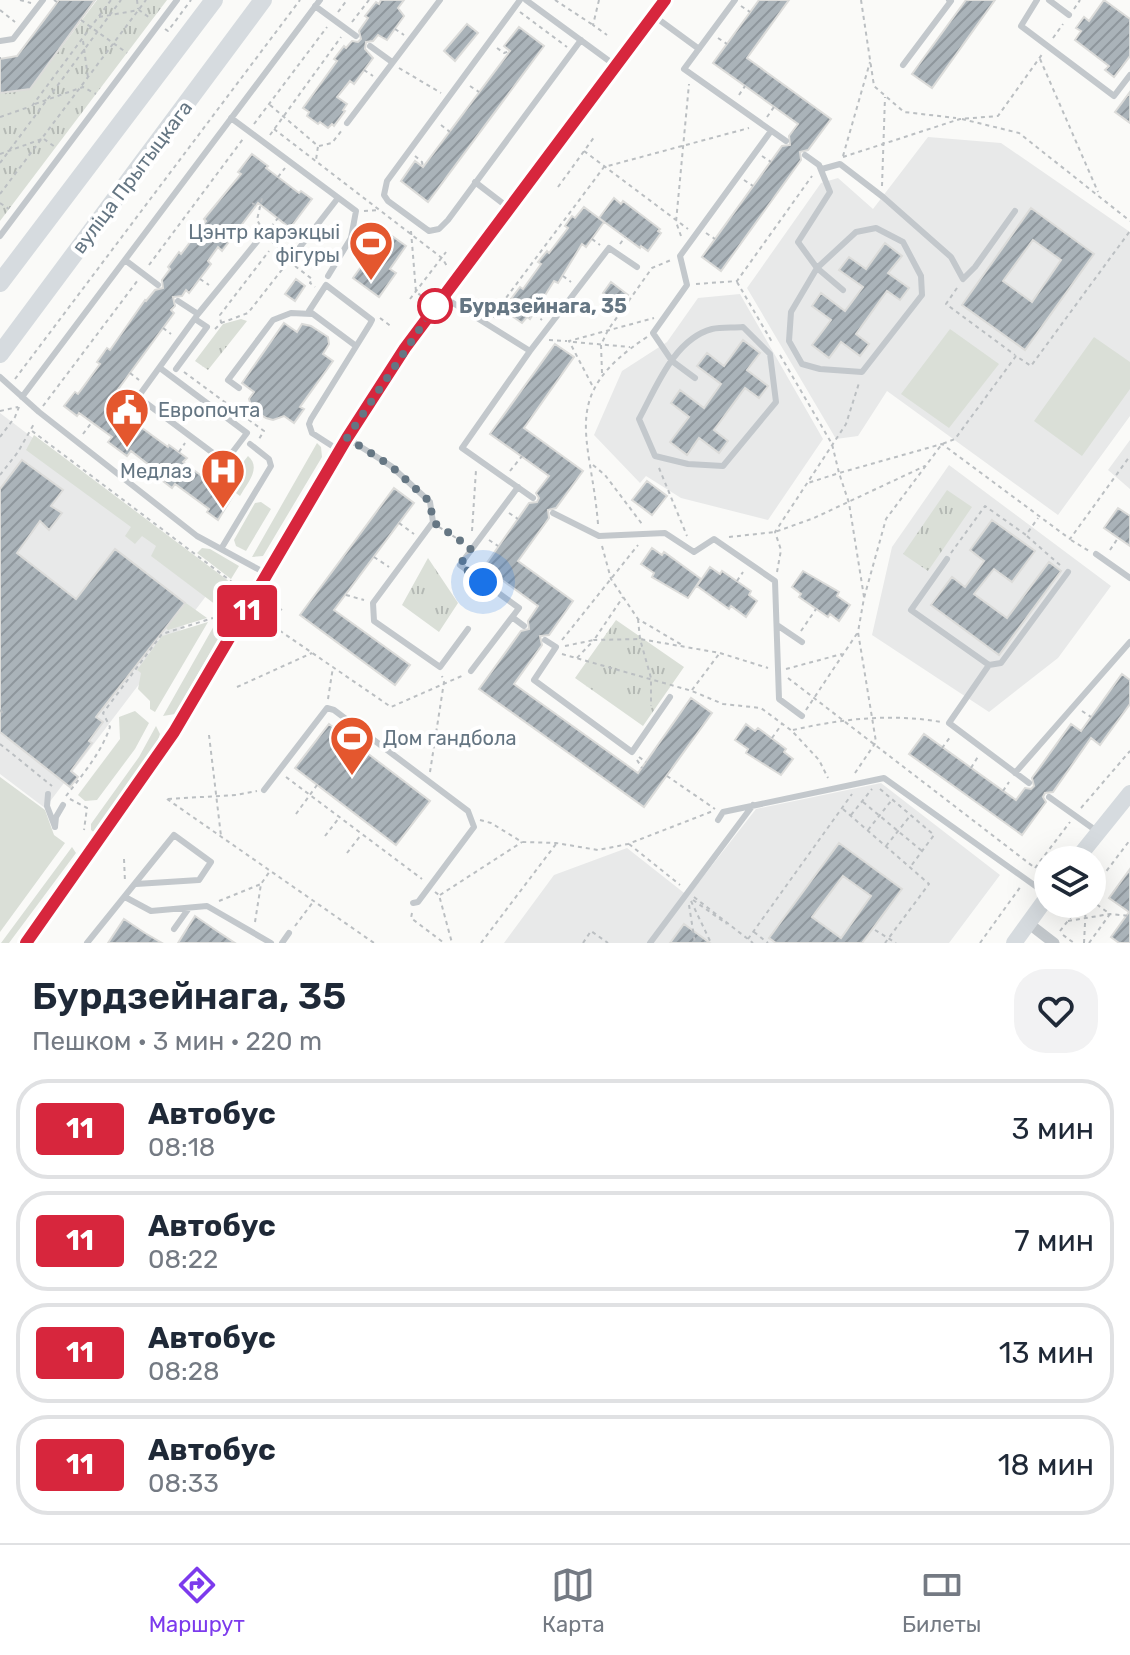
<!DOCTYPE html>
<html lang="ru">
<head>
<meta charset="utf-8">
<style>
  body { margin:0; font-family:Rubik,sans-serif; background:#f2f2f3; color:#1f2937; height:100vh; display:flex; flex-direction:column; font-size:30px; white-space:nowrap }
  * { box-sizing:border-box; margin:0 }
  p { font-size:26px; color:#747a83 }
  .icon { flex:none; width:44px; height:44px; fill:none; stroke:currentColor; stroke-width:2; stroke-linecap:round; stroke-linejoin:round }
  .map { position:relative; height:943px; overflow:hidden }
  .drawer { display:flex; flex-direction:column; background:#fff; flex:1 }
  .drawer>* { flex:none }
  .badge { padding:0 16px; border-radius:6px; font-size:28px; line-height:52px }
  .controls { position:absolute; left:1034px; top:846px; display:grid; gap:16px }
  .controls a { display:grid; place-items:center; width:72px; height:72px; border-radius:50%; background:#fff; box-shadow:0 8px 32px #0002; font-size:40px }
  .you { position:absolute; width:40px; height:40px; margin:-20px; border:6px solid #fff; border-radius:50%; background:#1a73e8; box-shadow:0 0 0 12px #1a73e833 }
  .map>.badge { position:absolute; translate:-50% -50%; box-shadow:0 0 0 4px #fff }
  .round { display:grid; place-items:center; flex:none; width:84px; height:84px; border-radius:32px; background:#f2f2f3 }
  .headline { display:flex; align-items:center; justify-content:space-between; height:136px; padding:0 32px }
  h1 { font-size:38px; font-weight:600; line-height:60px }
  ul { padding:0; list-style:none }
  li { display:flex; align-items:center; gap:24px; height:100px; margin:0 16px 12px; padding:0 16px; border:4px solid #e0e1e3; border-radius:32px }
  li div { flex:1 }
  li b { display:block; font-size:30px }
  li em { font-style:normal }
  li .badge { min-width:88px; font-weight:700; text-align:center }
  .tab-bar { display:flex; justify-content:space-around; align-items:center; height:112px; border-top:2px solid #e0e1e3; background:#fff; font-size:22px; color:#747a83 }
  .tab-bar a { display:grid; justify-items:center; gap:4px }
  .tab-bar .active { color:#7c3aed }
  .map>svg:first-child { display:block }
  .built { fill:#e8e9e9 }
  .grass { fill:#dadfd7 }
  .park { fill:url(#park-tufts) }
  .building { fill:url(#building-hatch); stroke:#dcdcda; stroke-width:2; fill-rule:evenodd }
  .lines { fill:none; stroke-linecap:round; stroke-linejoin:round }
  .path { stroke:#bbbfc2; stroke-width:2; stroke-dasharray:4 4; stroke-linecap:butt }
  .service { stroke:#c3c8cc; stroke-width:6 }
  .minor { stroke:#c3c8cc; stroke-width:11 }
  .tertiary { stroke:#c3c8cc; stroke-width:14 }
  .secondary { stroke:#d6dbdf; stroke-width:16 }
  .primary { stroke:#d6dbdf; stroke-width:18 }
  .line-casing { stroke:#fff; stroke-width:18 }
  .line { stroke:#d7263d; stroke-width:12 }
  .walk { stroke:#657683; stroke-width:8; stroke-dasharray:0 14.4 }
  .stop-dot { fill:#fff; stroke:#d7263d; stroke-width:4 }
  .labels { text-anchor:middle; stroke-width:8; stroke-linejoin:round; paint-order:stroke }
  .street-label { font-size:20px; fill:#657683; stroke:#fff }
  .poi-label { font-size:20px; fill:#657683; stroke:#fff; text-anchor:end }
  .stop-label { font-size:20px; font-weight:bold; fill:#657683; stroke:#fff; text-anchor:start }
</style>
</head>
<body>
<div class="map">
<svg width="1130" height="943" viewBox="0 0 1130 943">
  <defs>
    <pattern id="park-tufts" width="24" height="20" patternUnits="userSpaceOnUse" patternTransform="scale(2)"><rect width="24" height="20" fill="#dadfd7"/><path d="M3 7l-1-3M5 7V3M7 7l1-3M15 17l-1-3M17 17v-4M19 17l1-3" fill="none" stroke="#b4b9b4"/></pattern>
    <pattern id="building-hatch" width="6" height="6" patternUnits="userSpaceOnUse" patternTransform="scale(2)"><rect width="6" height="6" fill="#aab3b9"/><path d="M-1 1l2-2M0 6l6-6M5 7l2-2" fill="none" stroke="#8e969c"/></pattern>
  </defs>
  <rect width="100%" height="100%" fill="#fafaf8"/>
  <path class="built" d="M928 137 1001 143 1130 232V416L1058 515 887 391 858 436 836 439 747 288 821 183 838 178 873 209Z
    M740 294 823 439 768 520 681 498 646 476 640 483 594 435 622 371 667 342 698 298Z
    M0 413 219 579 45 808 0 774Z
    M1130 440V489L1108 470Z
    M949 465 1111 586 1058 658 989 712 872 635 892 547Z
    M881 783 1000 875 949 943H504L554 875 627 848 688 896 756 809Z"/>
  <path class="grass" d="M950 329 999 364 949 428 901 394Z
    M1094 337 1130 362V389L1082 456 1034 421Z
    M34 435 230 582 216 605 151 556 156 546 142 536 135 544 125 536 131 527 26 450Z
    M317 443 321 447 322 457 263 556 252 557Z
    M248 456C262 468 247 483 240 496L225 485Z
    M261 502 271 509 246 551 236 546 234 540 255 503Z
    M202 548 210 549 239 566 231 579 197 553Z
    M186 603 207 618 168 630 166 628Z
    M208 622 155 712 150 709V701L138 689 141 673 137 670 162 636Z
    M215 624 220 632 219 637 175 714 163 716Z
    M135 711 149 723 135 749 97 800 85 801 78 795 120 739 119 717Z
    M156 726 160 734 158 740 134 779 95 833 91 830V824L139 757Z
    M0 777 45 810 54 835 65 843 0 932Z
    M72 847 76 853 9 943H1Z"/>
  <path class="park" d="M97 0H167L0 221V93L30 89Z
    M241 319 247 321 208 370 195 361 223 324Z
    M947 490 972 507 928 571 903 554Z
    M428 558 458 603 439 632 402 605Z
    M616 620 684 667 643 726 575 678Z"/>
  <path class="building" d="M59 0H95L30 89 0 93V59L17 56Z
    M381 0H404L398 8 404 16 387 40 378 35 373 41 366 42 365 49 373 58 354 84 350 81 337 97 347 104 343 110 345 111 334 126 332 124 328 128 320 122 318 124 307 116 309 112 303 108 337 61 334 59 344 46 346 48 352 41 358 42 361 39 359 31 368 18 365 16 376 2 379 4Z
    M759 0H789L747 58 831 119 808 150 800 152 801 160 721 271 702 257 782 146 790 145 789 136 798 124 713 63Z
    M966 0H995L932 88 912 74Z
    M1104 0 1130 19V56L1114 77 1105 70 1109 66 1075 40 1081 31 1076 28 1084 17 1089 21Z
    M467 24 478 33 455 61 444 51Z
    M519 27 544 46 428 202 401 181 415 161 423 167 510 51 504 46Z
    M1130 92V123L1115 112Z
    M252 154 268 166 266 168 299 193 301 191 312 199 290 228 258 203 222 251 218 247 208 261 211 264 189 293 186 290 182 296 173 297 175 306 171 310 174 313 108 403 168 447 169 445 187 458 183 462 203 477 207 473 234 494 218 520 207 512 209 509 175 484 172 488 155 475 158 472 131 451 127 456 108 442 112 437 79 413 77 416 64 406 75 392 78 394 100 364 97 362 107 348 110 350 145 300 146 301 155 290 163 288 162 280 170 269 168 267 179 252 181 254 206 221 204 219 241 174 238 172Z
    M614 198 621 204 623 201 660 229 658 231 661 233 648 251 641 246 640 248 599 218Z
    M584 207 604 222 586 247 582 244 558 283 554 281 530 319 527 317 522 323 506 312 514 301 511 299 520 287 523 289 541 264 538 262 547 251 549 253 568 228 565 226 572 216 575 218Z
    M1031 208 1094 254 1025 350 962 305ZM1033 240 1061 260 1032 302 1003 281Z
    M378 226 406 246 390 269 396 273 379 297 353 278 368 257 360 251Z
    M885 243 902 256 888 273 909 288 900 300 887 291 856 334 869 344 860 356 841 342 829 358 812 345 831 320 812 306 821 293 845 311 863 287 839 270 849 257 866 269Z
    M296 279 305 286 295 301 285 294Z
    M611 282 628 295 620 305 603 293Z
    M284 323 297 332 302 324 311 326 328 337 329 344 323 354 333 361 300 407 304 409 294 423 284 416 273 420 266 418 252 409 249 399 254 392 242 383Z
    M743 340 760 353 747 370 768 386 759 398 745 388 714 430 728 441 719 453 699 438 687 455 670 442 689 417 671 403 680 390 704 408 721 384 697 366 707 353 724 366Z
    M555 344 574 357 524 428 583 471 556 508 548 510 549 518 518 561 573 601 549 635 540 636 542 645 514 684 638 773 691 698 712 713 644 807 479 689 521 631 529 629 528 621 538 606 484 567 529 503 537 502 539 498 536 493 549 476 490 434Z
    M22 460 63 490 51 506 62 513 49 530 40 521 17 553 76 599 115 549 185 603 96 717 103 722 89 741 92 743 71 771 78 777 70 787 0 732V489Z
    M647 481 667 496 652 515 632 500Z
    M394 488 414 503 334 610 410 665 395 685 300 615Z
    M1118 508 1130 516V546L1104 528Z
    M992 520 1035 551 1012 582 994 569 974 594 1007 618 1049 562 1061 571 999 655 931 605 952 577 965 587 984 561 970 550Z
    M652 548 662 555 664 552 701 579 688 598 652 577 654 573 641 564Z
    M710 567 720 574 722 571 751 591 749 595 757 601 746 617 731 606 729 609 697 586Z
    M803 571 839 592 837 596 850 605 839 621 830 614 828 617 799 597 801 594 792 587Z
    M1122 674 1130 680V704L1100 745 1091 738 1053 792 1045 793 1043 797 1046 802 1022 835 909 754 924 734 1016 800 1025 788 1031 789 1034 786 1032 778 1071 724 1081 731Z
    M329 724 430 801 396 845 295 768Z
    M746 724 755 731 758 728 786 749 784 752 793 759 781 775 746 753 748 749 735 740Z
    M839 843 902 889 862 943H776L769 938ZM843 876 871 896 841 938 812 917Z
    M1130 869V943H1119L1111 937 1129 912 1109 898Z
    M195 916 217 931 235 943H178Z
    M124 919 145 933 162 943H108Z
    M684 924 710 943H670Z"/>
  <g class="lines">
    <path class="path" d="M20 0 31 3
      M54 0 57 2
      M137 0 138 9
      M555 0 593 25
      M599 0 593 25 607 35
      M861 0 874 86 904 112 956 118
      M741 6 750 12
      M1074 9 1080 0
      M0 10 15 22
      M338 12 347 0
      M520 12 567 47
      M99 17 139 10 150 18
      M81 20 127 53
      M352 22 369 0
      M165 29 168 31 191 0
      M395 29 404 35
      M718 38 727 44
      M1053 38 1063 24
      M83 41 88 78
      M497 48 504 53 510 51
      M0 57V59
      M1040 59 1098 192
      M399 68 441 93
      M364 70 373 76
      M470 86 479 92
      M739 95 745 86
      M35 104 83 87 96 94
      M270 105 318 146 316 160
      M32 106 111 0
      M0 117 29 107
      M767 117 774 107
      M962 119 1019 133 1130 221
      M254 124 327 27
      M441 125 450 132
      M274 129 442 258 447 266
      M270 135 341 37
      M44 139 55 147
      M319 146 332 143 342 130
      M584 151 688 229
      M0 154 42 139
      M415 156 422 162 423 167
      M762 156 771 162
      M843 156 870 62
      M843 157 960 119 998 116 1043 53
      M0 163 121 0
      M278 177 285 168
      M744 180 753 186
      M882 186 885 97
      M558 187 595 136
      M0 194 146 0
      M0 203 9 209
      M252 203 260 208
      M364 211 378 210
      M260 225 257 220 262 198
      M271 227 278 218
      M238 229 250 236
      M411 231 416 292 426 299
      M706 233 715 239
      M681 236 676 222 689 84
      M592 239 600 245
      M620 244 625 237
      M353 253 365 261
      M149 265 243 139
      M295 266 312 279 310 283 315 287
      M563 276 571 282
      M200 279 209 285
      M737 282 772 342
      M696 284 737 281 812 176
      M957 288 946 304 1015 355
      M410 299 446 252
      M483 311 496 310
      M534 314 542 320
      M380 318 392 327
      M494 318 497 310 604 167 749 128
      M221 323 248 313 288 262
      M163 328 171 334
      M215 329 221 323 220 315 269 251
      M549 340 567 341
      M573 342 630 347
      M780 355 832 444 839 473 808 483
      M184 372 264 431 259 439
      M130 373 139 380
      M602 373 601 345 608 330 652 268 671 260
      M15 379 300 0
      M592 385 569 341 654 318
      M106 405 112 398 129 397
      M43 406 138 280
      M0 411 18 407
      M133 421 141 410
      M32 431 232 582 242 586
      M83 434 92 422
      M0 437 15 417 19 407
      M179 452 185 443
      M593 465 605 475 642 524
      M659 468 687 536
      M510 471 522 456
      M0 475 18 452 35 422
      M220 483 224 473
      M509 513 518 519
      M399 523 414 534
      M598 524C591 435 557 396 647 337
      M439 527 464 543
      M472 531 476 470
      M1027 536 1061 566
      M729 537 775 532 814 518 925 466
      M489 540 498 546
      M1071 540 1089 551
      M602 546 611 579 638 619 682 645
      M1110 550 1118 538
      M951 553 985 506 1026 535 1038 518
      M374 557 389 567
      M777 572 781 550 775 532 846 424 859 383
      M737 581 743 572
      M346 595 364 600
      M864 597 849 503 839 473 942 444 1070 539 1130 456
      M265 600 282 610
      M638 619 640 639 651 678V706
      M273 626 391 707 464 675
      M801 631 816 609
      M562 640 638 545
      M565 646 594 640 623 597
      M562 654 692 691 723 704 761 708 792 731 819 760 828 778
      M577 658 594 640 640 639 720 653 768 668
      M786 669 842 654
      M788 678 1035 868
      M237 687 312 653
      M692 690 719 654
      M328 699 333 667
      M0 710 2 712 0 714
      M806 710 858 632
      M1082 711 1091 717
      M793 730C841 719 891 713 941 722
      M209 735 221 836
      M772 738 782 724
      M0 744 52 786
      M942 748 951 736
      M639 757 646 762
      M637 760 642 768
      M971 768 979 755
      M430 772 444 682 442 676
      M855 773 876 742 858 632 864 598 886 519 942 444 955 439 1016 356 1031 366 1130 231
      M667 776 715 809
      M286 777 422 879
      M880 789 934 835 911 866
      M1003 791 1009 782
      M66 796C83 774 101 753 110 727L103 713 162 634 213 618
      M70 799 87 808 84 830
      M167 799 374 943
      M168 799 236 795 257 791
      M863 802 922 851
      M1081 808 1130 751
      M843 809 929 884 885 943
      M296 814 317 785
      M851 815 872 789
      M480 820 491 823 522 842 556 843 598 850 628 844 713 811
      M868 830 891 801
      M325 836 339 818
      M629 844 680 885
      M886 846 910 816
      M347 853 361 835
      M124 859 125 882
      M1035 868 1070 822
      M1092 890 1130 840
      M435 892 439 895 452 943
      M440 895 522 842
      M694 897 753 943
      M693 900 727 924
      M219 901 261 884
      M691 901 711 943
      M689 905 695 943
      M412 913 411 918 444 943
      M1068 921 1110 914 1130 916
      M255 922 261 884 270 871
      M295 926 313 902
      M875 930 896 943
      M1060 931 1081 904
      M754 932 768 943
      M1063 935 1074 943
      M748 939 852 794
      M481 943 556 844
      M583 943 591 931 608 943
      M980 943 1021 886
      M1084 943 1086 904
      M1089 943 1110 914 1092 901"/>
    <path class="service" d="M520 0 387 181 384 195 388 201 429 231 439 229 448 220 581 40
      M526 0 616 66
      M735 0 684 69 786 141
      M1037 0 1021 26 1114 96 1130 75
      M1049 0 1069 15
      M315 6 356 36
      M654 16 699 49
      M0 41 13 39 43 0
      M370 46 392 62
      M903 65 951 1 949 0
      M231 118 356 211 351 238 328 276
      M347 123 440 0
      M805 155 819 165 830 192 798 242 817 268 843 290
      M822 169 840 164 883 197 951 257 963 279 975 267 1015 211
      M475 182 509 208
      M876 228 903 242 921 276 922 295 862 372 820 369 802 364 789 341 791 312 817 268 856 232Z
      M0 236 177 0
      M125 260 158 285
      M445 298 530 351
      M178 301 198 314
      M743 327 770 354 776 402 723 466 688 464 655 456 639 419C656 388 674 339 712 329 722 327 733 328 743 327Z
      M160 368 247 433 225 462 138 397 198 314 264 233 293 256 338 198
      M176 369 207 327 195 319
      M0 377 39 412 197 536 267 574
      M695 378 672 361 653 333 687 285 680 256 771 131
      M239 388 228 380 273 320 291 313 312 314
      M22 397 320 0
      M347 438 391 466 430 502 433 522 373 603 374 621 440 667 468 629
      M340 451 312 433 309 424 311 419 370 324 372 320 326 285 309 311 356 346
      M533 498 462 448 530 351 609 248 637 267
      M553 513 599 536 665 533 694 552 714 539 775 581 779 699 802 716
      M221 549 271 466 269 459 250 444
      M1096 554 1130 578
      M947 559 911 610 989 665 1001 663 1068 572
      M512 617 524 626
      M777 625 802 642
      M545 640 556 647 534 680 632 752 670 697
      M989 665 949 723 1029 783
      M471 671 519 608 460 565 518 487
      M1015 773 1130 642
      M264 790 327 708 334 710 468 811 474 827 418 902 413 903
      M48 794 47 806 55 827
      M1049 797 1098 832
      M718 820 723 812 884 778 1048 895
      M55 827 56 817 63 805
      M125 897 151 911 207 906 271 943
      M174 929 189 908
      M87 943 174 835 211 862 199 880 136 884
      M282 943 289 933
      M650 943 753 805"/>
    <path class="minor" d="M1028 923 1054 943"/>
    <path class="tertiary" d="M26 943 174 732 347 438 405 348 665 0"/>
    <path class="secondary" d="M1076 860 1130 793
      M1014 943 1048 896"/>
    <path class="primary" d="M0 283 214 0
      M0 354 263 0"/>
  </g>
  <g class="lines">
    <g class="line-casing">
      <path id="line" d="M26 943 174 732 347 438 405 348 665 0"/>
    </g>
    <use href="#line" class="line"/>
    <path class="walk" d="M435 306 347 438 391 466 430 502 433 522 471 548 460 565 483 582"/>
  </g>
  <defs>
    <g id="stadium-pin" transform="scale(2.3)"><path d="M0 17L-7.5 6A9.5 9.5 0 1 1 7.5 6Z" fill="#e4572e" stroke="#fff"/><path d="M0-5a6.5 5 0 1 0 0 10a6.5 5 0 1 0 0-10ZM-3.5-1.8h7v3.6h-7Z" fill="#fff"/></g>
    <g id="civic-pin" transform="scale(2.3)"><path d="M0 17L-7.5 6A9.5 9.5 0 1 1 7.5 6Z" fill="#e4572e" stroke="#fff"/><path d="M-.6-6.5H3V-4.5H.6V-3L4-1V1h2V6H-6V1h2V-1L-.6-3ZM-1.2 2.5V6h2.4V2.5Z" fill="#fff"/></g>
    <g id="hospital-pin" transform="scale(2.3)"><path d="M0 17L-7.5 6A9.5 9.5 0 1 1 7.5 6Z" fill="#e4572e" stroke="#fff"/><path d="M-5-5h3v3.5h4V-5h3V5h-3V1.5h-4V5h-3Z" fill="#fff"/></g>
  </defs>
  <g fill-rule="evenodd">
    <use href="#stadium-pin" x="371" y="243"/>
    <use href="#civic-pin" x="127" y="410"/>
    <use href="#hospital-pin" x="223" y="471"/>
    <use href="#stadium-pin" x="352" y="738"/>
  </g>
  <circle class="stop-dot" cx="435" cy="306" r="16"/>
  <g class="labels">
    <g class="street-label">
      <text transform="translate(132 177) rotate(-53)" y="7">вуліца Прытыцкага</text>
    </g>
    <g class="poi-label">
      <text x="340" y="239">Цэнтр карэкцыі<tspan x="340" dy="23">фігуры</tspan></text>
      <text x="158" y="417" text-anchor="start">Европочта</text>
      <text x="192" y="478">Медлаз</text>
      <text x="383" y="745" text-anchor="start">Дом гандбола</text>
    </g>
    <g class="stop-label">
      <text x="459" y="313">Бурдзейнага, 35</text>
    </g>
  </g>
</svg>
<div class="controls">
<a><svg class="icon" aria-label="layers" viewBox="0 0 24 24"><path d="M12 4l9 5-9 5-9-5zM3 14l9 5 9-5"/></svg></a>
</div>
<div class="you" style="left:483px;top:582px"></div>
<b class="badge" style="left:247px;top:611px;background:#d7263d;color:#fff">11</b>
</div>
<section class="drawer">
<div class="headline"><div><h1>Бурдзейнага, 35</h1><p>Пешком · 3 мин · 220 m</p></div><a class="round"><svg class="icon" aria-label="heart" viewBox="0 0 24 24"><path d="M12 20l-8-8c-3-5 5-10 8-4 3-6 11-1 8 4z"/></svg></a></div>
<ul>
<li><span class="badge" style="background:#d7263d;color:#fff">11</span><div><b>Автобус</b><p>08:18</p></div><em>3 мин</em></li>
<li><span class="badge" style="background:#d7263d;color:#fff">11</span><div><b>Автобус</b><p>08:22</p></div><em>7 мин</em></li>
<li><span class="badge" style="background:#d7263d;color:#fff">11</span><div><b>Автобус</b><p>08:28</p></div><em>13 мин</em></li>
<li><span class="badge" style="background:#d7263d;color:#fff">11</span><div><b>Автобус</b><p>08:33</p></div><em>18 мин</em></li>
</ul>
</section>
<nav class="tab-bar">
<a class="active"><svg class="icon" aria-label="directions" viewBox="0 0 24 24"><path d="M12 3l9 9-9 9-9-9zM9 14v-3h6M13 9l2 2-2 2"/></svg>Маршрут</a>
<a><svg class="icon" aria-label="map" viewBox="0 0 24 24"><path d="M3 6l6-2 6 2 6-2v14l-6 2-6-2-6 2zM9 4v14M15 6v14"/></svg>Карта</a>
<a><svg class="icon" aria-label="tickets" viewBox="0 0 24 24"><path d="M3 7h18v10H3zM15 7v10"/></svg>Билеты</a>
</nav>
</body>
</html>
